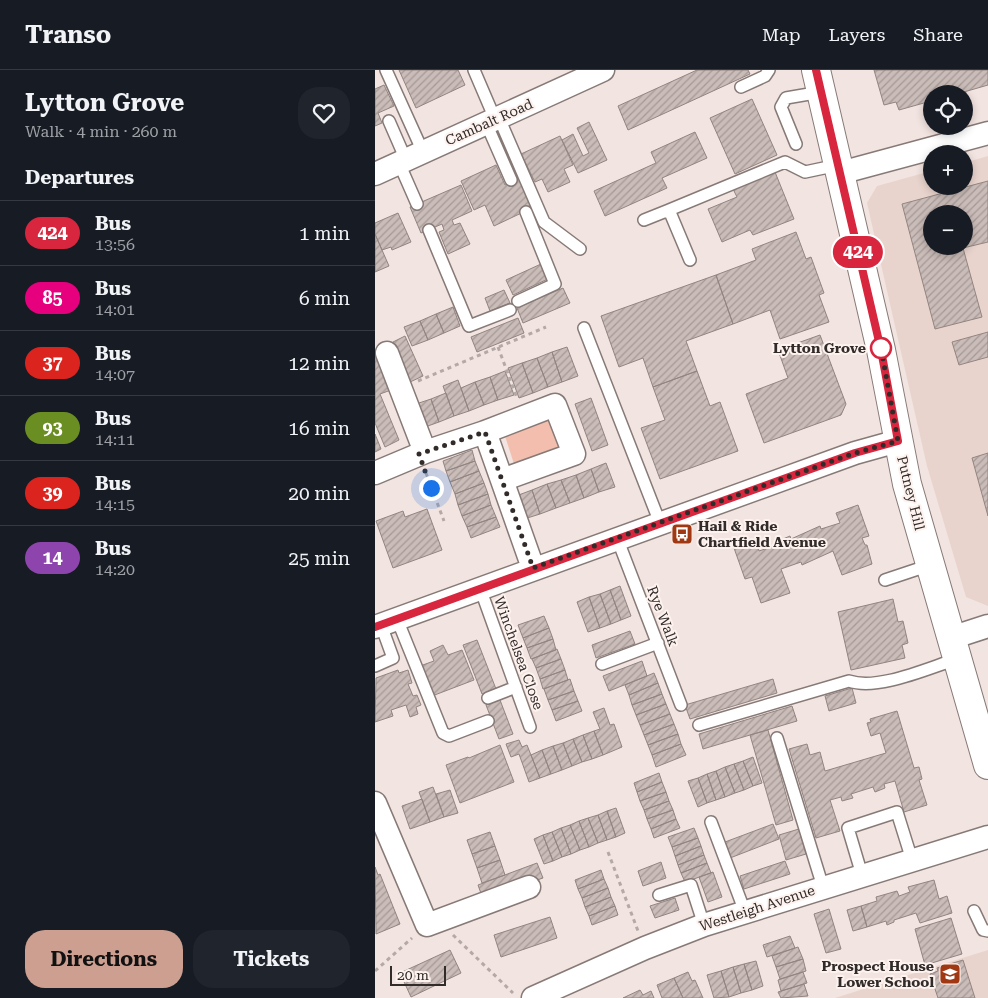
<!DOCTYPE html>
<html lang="en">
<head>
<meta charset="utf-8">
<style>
  body { margin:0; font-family:"Roboto Serif",serif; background:#20242c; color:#f1f3f6; height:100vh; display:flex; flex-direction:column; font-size:19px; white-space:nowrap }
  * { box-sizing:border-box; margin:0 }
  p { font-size:16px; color:#9ea1a6 }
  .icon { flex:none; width:28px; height:28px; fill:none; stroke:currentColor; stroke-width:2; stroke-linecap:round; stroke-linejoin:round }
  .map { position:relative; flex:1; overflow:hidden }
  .sheet { display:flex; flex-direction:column; background:#171b24; width:375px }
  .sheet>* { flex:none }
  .badge { padding:0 10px; border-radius:16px; font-size:18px; line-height:32px }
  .fabs { position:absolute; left:548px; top:15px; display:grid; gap:10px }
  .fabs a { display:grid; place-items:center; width:50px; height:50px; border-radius:50%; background:#171b24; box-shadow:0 2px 8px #0003; font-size:25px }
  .scale { position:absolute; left:15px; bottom:12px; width:56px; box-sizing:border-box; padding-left:5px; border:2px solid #312c2a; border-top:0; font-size:14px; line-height:18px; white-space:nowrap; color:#312c2a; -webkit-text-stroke:4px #fdf2ee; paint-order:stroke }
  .you { position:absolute; width:25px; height:25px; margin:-12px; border:4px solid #fff; border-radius:50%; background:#1a73e8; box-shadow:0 0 0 8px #1a73e833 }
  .map>.badge { position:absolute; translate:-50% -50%; box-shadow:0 0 0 2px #fff }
  h2 { padding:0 25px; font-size:19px; line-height:45px }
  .round { display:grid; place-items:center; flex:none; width:52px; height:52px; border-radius:20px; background:#20242c }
  .headline { display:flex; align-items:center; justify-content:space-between; height:85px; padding:0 25px }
  h1 { font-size:24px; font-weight:700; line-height:38px }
  .primary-button { display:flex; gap:10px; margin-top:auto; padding:10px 25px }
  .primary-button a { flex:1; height:58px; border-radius:20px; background:#cc9f90; color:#111; font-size:20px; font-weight:700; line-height:58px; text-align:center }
  .primary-button a+a { background:#20242c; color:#f1f3f6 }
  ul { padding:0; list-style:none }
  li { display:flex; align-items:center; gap:15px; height:65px; padding:0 25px; border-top:1px solid #363941 }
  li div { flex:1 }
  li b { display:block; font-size:19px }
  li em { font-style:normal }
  li .badge { min-width:55px; font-weight:700; text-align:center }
  header { display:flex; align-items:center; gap:30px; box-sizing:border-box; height:70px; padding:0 25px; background:#171b24; border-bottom:1px solid #363941 }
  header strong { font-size:24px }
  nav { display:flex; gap:28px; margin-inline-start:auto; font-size:18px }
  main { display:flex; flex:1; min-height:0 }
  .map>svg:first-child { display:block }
  .built { fill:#e9d4cd; fill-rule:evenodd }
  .grass { fill:#f3beae }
  .building { fill:url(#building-hatch); stroke:#928581; fill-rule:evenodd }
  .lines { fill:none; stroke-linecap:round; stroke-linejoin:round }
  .service-casing { stroke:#877a76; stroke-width:14 }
  .minor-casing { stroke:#877a76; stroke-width:25 }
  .primary-casing { stroke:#877a76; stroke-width:30 }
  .path { stroke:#b4a9a6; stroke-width:3; stroke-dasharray:4 4; stroke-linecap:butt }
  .service { stroke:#fff; stroke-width:11 }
  .minor { stroke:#fff; stroke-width:22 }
  .primary { stroke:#fff; stroke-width:28 }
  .line-casing { stroke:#fff; stroke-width:11 }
  .line { stroke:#d7263d; stroke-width:8 }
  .walk { stroke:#312c2a; stroke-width:5; stroke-dasharray:0 9 }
  .stop-dot { fill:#fff; stroke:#d7263d; stroke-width:2.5 }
  .labels { text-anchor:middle; stroke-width:4; stroke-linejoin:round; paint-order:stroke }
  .street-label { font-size:14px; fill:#312c2a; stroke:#fdf2ee }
  .stop-label { font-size:14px; font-weight:bold; fill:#312c2a; stroke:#fdf2ee; text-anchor:end }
  .poi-label { font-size:14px; font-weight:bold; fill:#312c2a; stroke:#fdf2ee; text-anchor:start }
</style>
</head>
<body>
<header>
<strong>Transo</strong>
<nav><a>Map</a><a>Layers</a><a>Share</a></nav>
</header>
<main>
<section class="sheet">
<div class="headline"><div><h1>Lytton Grove</h1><p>Walk · 4 min · 260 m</p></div><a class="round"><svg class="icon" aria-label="heart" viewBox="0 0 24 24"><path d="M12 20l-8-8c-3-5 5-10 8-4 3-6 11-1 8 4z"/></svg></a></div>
<h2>Departures</h2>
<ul>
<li><span class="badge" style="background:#d7263d;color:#fff">424</span><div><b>Bus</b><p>13:56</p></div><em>1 min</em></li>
<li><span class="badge" style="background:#e6007e;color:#fff">85</span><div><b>Bus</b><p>14:01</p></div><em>6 min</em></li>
<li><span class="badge" style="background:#dc241f;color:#fff">37</span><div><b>Bus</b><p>14:07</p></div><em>12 min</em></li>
<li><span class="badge" style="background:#6b8e23;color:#fff">93</span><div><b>Bus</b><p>14:11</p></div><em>16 min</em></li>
<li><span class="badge" style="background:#dc241f;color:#fff">39</span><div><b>Bus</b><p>14:15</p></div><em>20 min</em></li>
<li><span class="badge" style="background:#8e44ad;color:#fff">14</span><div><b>Bus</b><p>14:20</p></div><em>25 min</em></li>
</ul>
<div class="primary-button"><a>Directions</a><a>Tickets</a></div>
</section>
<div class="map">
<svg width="613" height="928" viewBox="0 0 613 928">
  <defs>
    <pattern id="building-hatch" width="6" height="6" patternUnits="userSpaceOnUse" patternTransform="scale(1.25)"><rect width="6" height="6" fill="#cabcb8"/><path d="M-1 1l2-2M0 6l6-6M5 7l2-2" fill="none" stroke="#a59996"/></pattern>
  </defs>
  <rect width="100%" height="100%" fill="#f2e4e0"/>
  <path class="built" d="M613 86V536L591 527 552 396 492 133 502 116 556 101V116H589V93ZM556 144H589V176H556Z
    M613 880V928H460Z"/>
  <path class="grass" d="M174 348 186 378 139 394 130 366Z"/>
  <path class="building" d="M24 0H83L90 15 41 38Z
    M322 0H373L375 4 253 60 243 36Z
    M499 0H613V15L582 24H556V31L524 40 521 32 509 35Z
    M9 15 19 36 3 43 7 53 0 56V19Z
    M377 29 402 85 360 104 335 48Z
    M214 52 232 90 203 103 187 70 198 64 208 86 214 83 202 58Z
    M320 62 332 88 287 108 292 118 230 146 219 121 281 93 276 82Z
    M185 66 198 95 189 99 195 112 173 122 167 109 160 112 146 84Z
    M121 95 130 115 144 109 157 138 119 156 110 135 99 140 86 111Z
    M400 102 419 149 378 165 375 160 347 172 333 139 362 127 358 119Z
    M613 111V172L588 178 607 247 560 259 527 134ZM556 144H589V176H556Z
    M86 115 97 141 77 150 79 155 85 153 95 174 73 184 64 162 69 160 67 154 46 163 35 137Z
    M23 143 36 172 17 180 16 177 7 180 0 164V153Z
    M421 162 431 189 436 187 449 223 444 225 454 252 405 269 395 240 358 254 341 205 381 190 377 179Z
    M0 164 14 196 0 202Z
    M166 194 173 209 138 225 131 210Z
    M341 205 358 254 311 271 322 301 278 317 268 288 244 297 226 246Z
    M188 218 195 233 148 253 142 238Z
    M129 220 135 233 115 241 110 228Z
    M78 237 85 256 69 263 61 244Z
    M61 244 69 263 53 270 45 251Z
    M143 248 149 263 102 282 96 267Z
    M45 251 53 270 37 276 29 257Z
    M613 262V287L584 295 577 272Z
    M445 265 471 334 466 345 389 373 371 324 413 308 403 280Z
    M30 266 48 306 35 312 18 272Z
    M192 277 203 306 187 312 177 282Z
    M0 281 16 320 5 324 24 370 10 377 0 353Z
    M177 282 187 312 173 317 162 288Z
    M162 288 173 317 158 323 147 293Z
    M147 293 158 323 144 328 133 298Z
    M130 301 139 325 123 330 115 307Z
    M322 301 335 336 345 332 363 381 285 409 266 358 290 350 278 317Z
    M115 307 123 330 109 335 100 312Z
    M83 310 94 341 79 346 68 316Z
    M100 312 109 335 94 341 86 318Z
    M71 323 79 346 64 352 56 329Z
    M216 328 233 375 217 381 200 334Z
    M56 329 64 352 50 357 41 334Z
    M0 364 6 379 0 382Z
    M97 380 100 391 71 401 68 391Z
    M613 383V446L597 388Z
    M100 391 104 401 75 412 71 401Z
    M231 393 240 417 224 422 216 399Z
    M216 399 224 422 209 428 201 405Z
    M104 401 109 413 80 424 75 412Z
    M201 405 209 428 195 433 186 410Z
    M186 410 195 433 181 438 172 414Z
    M109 413 113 424 83 435 80 424Z
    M172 414 181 438 165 444 157 420Z
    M157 420 165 444 149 449 141 426Z
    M113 424 116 435 87 446 83 435Z
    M116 435 121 447 92 457 87 446Z
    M483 435 494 466 487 468 490 475H492L497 494 467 505 458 481 427 495 426 492 406 499 415 523 386 533 377 507 370 509 359 478 381 471 384 481 402 475 401 472 415 466 416 469 445 456 446 459 465 453 461 443Z
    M52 439 67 480 18 498 1 451 28 441 30 447Z
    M121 447 125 457 96 468 92 457Z
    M245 516 256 546 246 550 235 520Z
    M235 520 246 550 236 554 225 524Z
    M225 524 236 554 225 558 214 527Z
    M214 527 225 558 213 562 202 532Z
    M518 529 523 552 528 551 533 573 527 575 530 588 476 600 463 542Z
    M169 546 174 558 148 568 143 555Z
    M174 558 178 569 152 578 148 568Z
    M255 561 260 574 221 588 217 575Z
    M178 569 181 580 156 589 152 578Z
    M102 570 121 619 107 624 88 575Z
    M68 575 73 585 87 580 99 610 57 626 45 596 59 591 55 581Z
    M182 579 186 589 161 598 157 589Z
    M186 589 190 600 165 609 161 598Z
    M267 591 272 606 234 621 228 606Z
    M23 600 24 603 33 600 37 613 33 614 38 626 42 625 46 635 41 637 43 644 35 647 31 635 16 640 18 646 0 652 1 608Z
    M190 600 193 610 168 619 165 609Z
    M279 603 283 613 254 625 250 615Z
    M195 609 199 621 173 630 169 619Z
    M398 609 402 623 315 649 310 635Z
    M283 613 287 624 257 635 254 625Z
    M477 618 481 633 454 641 450 626Z
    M199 621 203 631 177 640 173 630Z
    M287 624 291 634 261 645 257 635Z
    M125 630 138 664 124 669 111 635Z
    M203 631 207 641 181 651 177 640Z
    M291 634 295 644 265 655 261 645Z
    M417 636 422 651 328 679 324 664Z
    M229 638 235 655 239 654 247 677 228 685 219 661 225 659 218 642Z
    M522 641 539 698 544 697 547 709 544 710 552 735 529 742 520 711 509 714 510 718 500 722 498 717 476 724 478 728 467 731 466 727 455 730 465 761 441 768 414 679 432 674 435 685 445 682 450 701 511 683 505 663 496 666 492 653 496 652 495 649Z
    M295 644 299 654 269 665 265 655Z
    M299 654 303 664 273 675 269 665Z
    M393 660 418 750 401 755 375 665Z
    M219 661 228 685 217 689 208 665Z
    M303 664 306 674 277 685 273 675Z
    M208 665 217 689 207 692 198 669Z
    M198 669 207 692 197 696 188 673Z
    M144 670 147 677 152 675 165 708 154 712 144 684 136 687 131 674Z
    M188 673 197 696 187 700 178 676Z
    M306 674 311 685 281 697 277 685Z
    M125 675 139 712 85 733 71 695 93 687 94 688Z
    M178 676 187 700 176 704 167 680Z
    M167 680 176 704 165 708 156 685Z
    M378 687 387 713 378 716 368 691Z
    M368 691 378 716 369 720 359 694Z
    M359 694 369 720 360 723 350 697Z
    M350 697 360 723 350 727 341 701Z
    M341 701 350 727 341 730 332 704Z
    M284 703 287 712 262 722 259 713Z
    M332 704 341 730 332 733 323 708Z
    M323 708 332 733 323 737 313 711Z
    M287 712 291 722 265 731 262 722Z
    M58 717 69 747 55 752 44 722Z
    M75 720 83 743 69 747 61 724Z
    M291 722 294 731 269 740 265 731Z
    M47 729 55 752 35 759 27 736Z
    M294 731 298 740 272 749 269 740Z
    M241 738 250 763 241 767 232 741Z
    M298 740 301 749 276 759 272 749Z
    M232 741 241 767 232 770 223 745Z
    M223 745 232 770 223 773 213 748Z
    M213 748 223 773 214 777 204 751Z
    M301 749 305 758 279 768 276 759Z
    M204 751 214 777 205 780 195 755Z
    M398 754 404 769 355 788 350 772Z
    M195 755 205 780 196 784 186 758Z
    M186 758 196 784 187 787 177 762Z
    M319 758 323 768 297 777 293 767Z
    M424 759 431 784 411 790 404 765Z
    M115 762 120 776 97 784 92 770Z
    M177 762 187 787 178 791 168 765Z
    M168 765 178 791 169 794 159 769Z
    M323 768 326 776 300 786 297 777Z
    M120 776 125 790 102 798 97 784Z
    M326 776 329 785 303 795 300 786Z
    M329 785 332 793 306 803 303 795Z
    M125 790 130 805 107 813 102 798Z
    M410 791 415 804 369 819 365 806Z
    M286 792 291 808 268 816 263 801Z
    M162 793 168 808 108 829 103 815Z
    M332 793 336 803 310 812 306 803Z
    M0 797 3 805 5 804 25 854 1 864Z
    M226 800 229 809 203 819 200 810Z
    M338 802 347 827 333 832 324 807Z
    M229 809 233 818 207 828 203 819Z
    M559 810 564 829 572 826 577 843 545 853 541 843 519 850V852L512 855 511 851 492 857 486 836 502 831 501 827 522 821 524 826 535 822 533 817Z
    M233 818 236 827 210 837 207 828Z
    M236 827 240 836 214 846 210 837Z
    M300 828 304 840 280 848 275 836Z
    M240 836 243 845 217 855 214 846Z
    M486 836 492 857 478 861 472 840Z
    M454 839 466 879 451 883 439 844Z
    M175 847 182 868 126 887 119 865Z
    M576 848 587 884 550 895 540 859Z
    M415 866 420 878 392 887 388 875Z
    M423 877 428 889 401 897 397 886Z
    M75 880 86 903 36 927 25 903Z
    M428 889 431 901 405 909 401 897Z
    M588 890 600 928H563L555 904 563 901 562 898Z
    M381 891 388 916 377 920 369 894Z
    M369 894 377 920 366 923 358 897Z
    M358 897 366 923 354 927 346 901Z
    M346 901 354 927 339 928 332 905Z
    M313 902 317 911 320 910 328 928H308L299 908Z
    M428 902 432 913 406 921 403 910Z
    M299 908 308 928H287L282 915Z
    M429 914 433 926 406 928 403 922Z
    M265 920 268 925 276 921 279 928H248Z"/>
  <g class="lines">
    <g class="service-casing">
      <path id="service" d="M11 0 48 82
        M99 0 120 49
        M366 17 390 6 394 0
        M124 48 169 152 205 179
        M14 51 31 90
        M111 53 136 110
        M421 74 406 37 411 28 446 22
        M24 93 42 134
        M269 150 294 140
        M54 160 94 256 135 240
        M315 190 294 140 410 92 430 102 463 95
        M143 231 180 214 151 142
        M209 258 285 453
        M242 468 306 635
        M510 510 555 495
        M105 518 155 657
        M22 549 68 663 74 666 113 651
        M227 594 283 573
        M0 596 18 588 6 555
        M113 628 141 617
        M324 655 474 611C503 621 553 598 582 589
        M402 668 448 817
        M336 752 370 842
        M487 805 473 758 522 742 537 790
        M284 825 316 815 329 855
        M599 841 608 860 613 861"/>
    </g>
    <g class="minor-casing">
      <path id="minor" d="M465 103 613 63
        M0 104 228 0
        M50 382 110 362
        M0 403 50 382 12 283
        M127 410 199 384 180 335 110 362 158 498
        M0 557 480 383 523 371
        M576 568 613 556
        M0 733 52 855 154 817
        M158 928 270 878 329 855 613 767"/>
    </g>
    <g class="primary-casing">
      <path id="primary" d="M441 0 506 280 532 414 613 695"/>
    </g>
    <path class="path" d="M123 277 142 328
      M43 311 171 257
      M51 403 69 451
      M233 782 263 861
      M78 865 138 923
      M0 901 37 868"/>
    <use href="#service" class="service"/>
    <use href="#minor" class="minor"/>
    <use href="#primary" class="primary"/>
  </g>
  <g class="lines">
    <g class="line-casing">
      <path id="line" d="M0 557 480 383 523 371 506 280 441 0"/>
    </g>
    <use href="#line" class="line"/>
    <path class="walk" d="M56 418 44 384 110 362 158 498 480 383 523 371 506 278"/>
  </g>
  <defs>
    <g id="bus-square" transform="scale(1.125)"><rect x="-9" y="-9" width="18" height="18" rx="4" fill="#9f3813" stroke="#fdf2ee"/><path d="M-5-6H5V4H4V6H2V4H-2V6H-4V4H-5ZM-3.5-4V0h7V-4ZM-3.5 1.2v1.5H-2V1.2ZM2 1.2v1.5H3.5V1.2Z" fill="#fff"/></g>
    <g id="school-square" transform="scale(1.125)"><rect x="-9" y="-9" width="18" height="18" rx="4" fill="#9f3813" stroke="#fdf2ee"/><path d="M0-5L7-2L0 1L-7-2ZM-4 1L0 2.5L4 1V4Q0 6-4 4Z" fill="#fff"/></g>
  </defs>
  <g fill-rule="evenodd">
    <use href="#bus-square" x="307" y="464"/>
    <use href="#school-square" x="575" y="904"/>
  </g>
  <circle class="stop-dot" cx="506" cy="278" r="10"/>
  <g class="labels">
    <g class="street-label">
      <text transform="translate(114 52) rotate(-24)" y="5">Cambalt Road</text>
      <text transform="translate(536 423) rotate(76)" y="5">Putney Hill</text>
      <text transform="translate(288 546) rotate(69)" y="5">Rye Walk</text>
      <text transform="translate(144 583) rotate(70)" y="5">Winchelsea Close</text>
      <text transform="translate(382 838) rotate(-18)" y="5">Westleigh Avenue</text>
    </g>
    <g class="stop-label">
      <text x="491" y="283">Lytton Grove</text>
    </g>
    <g class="poi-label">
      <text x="323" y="461">Hail &amp; Ride<tspan x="323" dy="16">Chartfield Avenue</tspan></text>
      <text x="559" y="901" text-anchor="end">Prospect House<tspan x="559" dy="16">Lower School</tspan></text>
    </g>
  </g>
</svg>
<div class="fabs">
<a><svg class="icon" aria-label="locate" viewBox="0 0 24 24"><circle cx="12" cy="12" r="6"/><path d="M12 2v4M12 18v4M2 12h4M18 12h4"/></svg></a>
<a>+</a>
<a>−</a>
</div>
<div class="scale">20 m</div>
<div class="you" style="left:56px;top:418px"></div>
<b class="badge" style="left:483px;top:182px;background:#d7263d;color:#fff">424</b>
</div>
</main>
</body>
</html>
